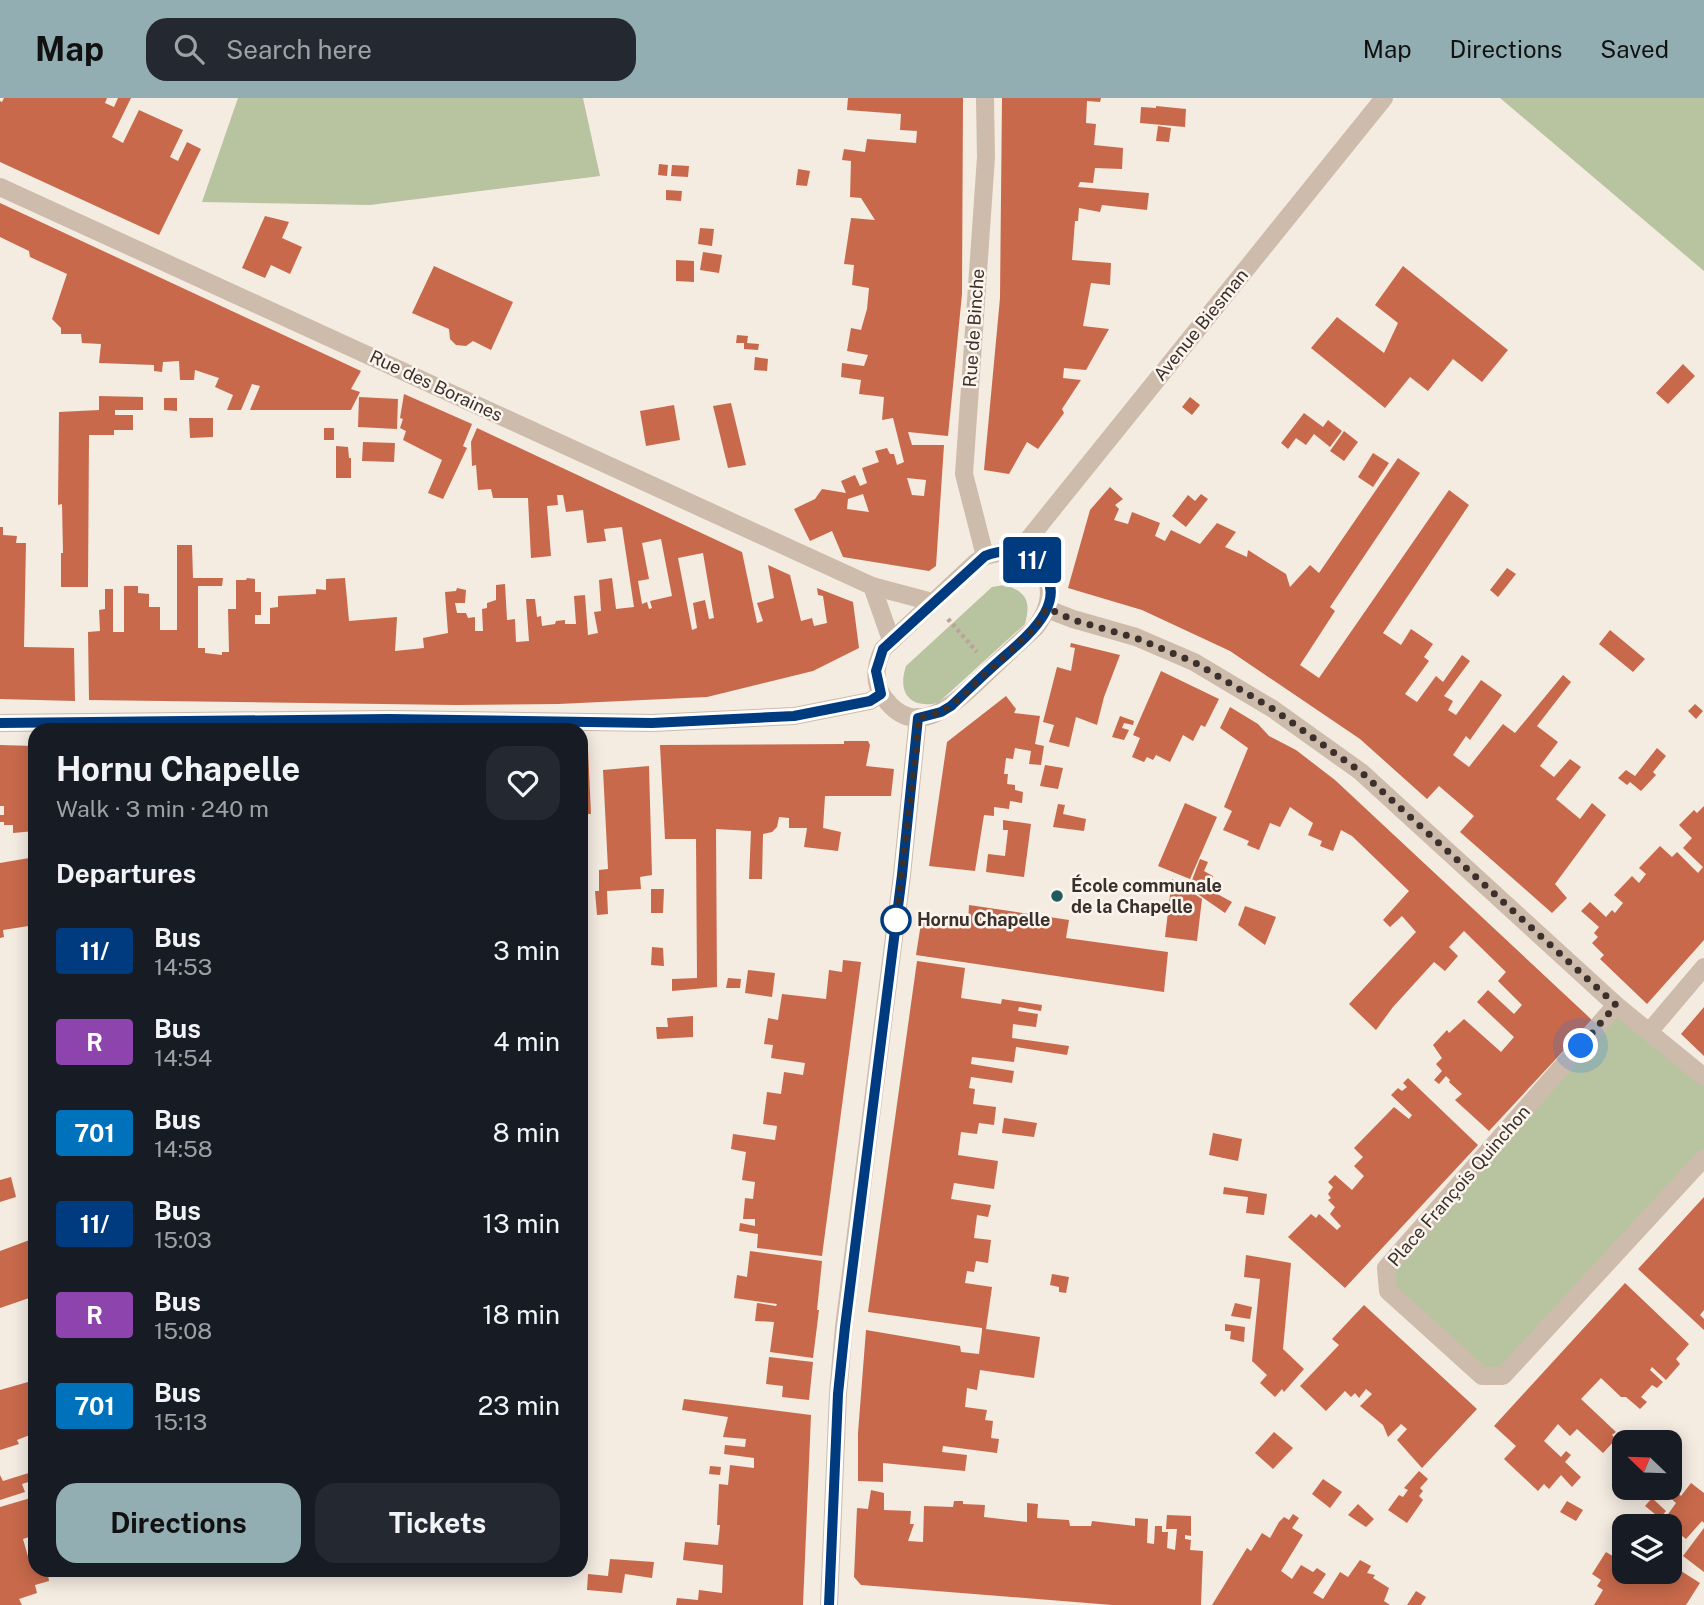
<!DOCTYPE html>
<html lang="en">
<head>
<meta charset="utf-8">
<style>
  body { margin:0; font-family:"Public Sans",sans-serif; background:#242831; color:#f1f3f6; height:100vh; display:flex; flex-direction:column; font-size:26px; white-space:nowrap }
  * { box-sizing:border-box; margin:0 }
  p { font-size:23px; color:#9ea1a6 }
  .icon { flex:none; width:38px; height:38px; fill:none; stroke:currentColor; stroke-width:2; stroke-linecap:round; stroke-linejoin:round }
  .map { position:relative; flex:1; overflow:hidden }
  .panel { position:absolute; left:28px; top:625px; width:560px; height:854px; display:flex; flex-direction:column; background:#171b24; border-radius:21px; box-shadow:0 4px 18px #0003 }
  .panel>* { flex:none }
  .badge { padding:0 14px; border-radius:5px; font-size:24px; line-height:46px }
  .needle { width:46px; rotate:293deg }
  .fabs { position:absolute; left:1612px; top:1332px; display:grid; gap:14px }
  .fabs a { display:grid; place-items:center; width:70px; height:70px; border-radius:14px; background:#171b24; box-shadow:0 4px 18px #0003; font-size:35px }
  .you { position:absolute; width:35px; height:35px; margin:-18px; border:5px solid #fff; border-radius:50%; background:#1a73e8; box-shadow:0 0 0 10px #1a73e833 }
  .map>.badge { position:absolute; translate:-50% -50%; box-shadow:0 0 0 4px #fff }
  h2 { padding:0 28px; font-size:26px; line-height:63px }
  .round { display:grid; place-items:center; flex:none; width:74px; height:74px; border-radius:21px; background:#242831 }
  .overview { display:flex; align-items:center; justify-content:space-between; height:119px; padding:0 28px }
  h1 { font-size:33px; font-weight:700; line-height:52px }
  .cta { display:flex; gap:14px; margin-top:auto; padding:14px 28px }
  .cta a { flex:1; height:80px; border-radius:21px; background:#92aeb2; color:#111; font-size:28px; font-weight:700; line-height:80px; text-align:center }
  .cta a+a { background:#242831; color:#f1f3f6 }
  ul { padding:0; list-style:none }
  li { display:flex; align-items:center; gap:21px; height:91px; padding:0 28px }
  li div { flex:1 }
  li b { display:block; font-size:26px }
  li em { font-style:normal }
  li .badge { min-width:77px; font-weight:700; text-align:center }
  header { display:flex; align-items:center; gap:42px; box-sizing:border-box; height:98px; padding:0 35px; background:#92aeb2; color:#111 }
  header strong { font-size:33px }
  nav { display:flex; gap:38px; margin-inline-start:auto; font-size:24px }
  .search { width:490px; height:63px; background:#242831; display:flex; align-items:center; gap:18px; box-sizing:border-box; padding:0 24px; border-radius:21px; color:#9ea1a6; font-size:26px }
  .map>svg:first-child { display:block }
  .green { fill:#b8c4a0 }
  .building { fill:#c8694b; fill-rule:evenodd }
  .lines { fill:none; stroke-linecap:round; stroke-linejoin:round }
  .path { stroke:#b9a596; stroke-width:4.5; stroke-dasharray:3.5 3.5; stroke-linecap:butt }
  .minor { stroke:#cdbbac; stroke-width:18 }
  .tertiary { stroke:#cdbbac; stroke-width:18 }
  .line-casing { stroke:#fff; stroke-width:16 }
  .line { stroke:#003b80; stroke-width:10 }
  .walk { stroke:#3b302b; stroke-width:7; stroke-dasharray:0 12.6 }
  .poi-dot { fill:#1f5a5e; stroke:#fbf5ee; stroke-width:2.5 }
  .stop-dot { fill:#fff; stroke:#003b80; stroke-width:3.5 }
  .labels { text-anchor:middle; stroke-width:5; stroke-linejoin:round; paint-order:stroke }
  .street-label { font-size:18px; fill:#3b302b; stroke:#fbf5ee }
  .poi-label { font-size:18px; font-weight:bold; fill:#3b302b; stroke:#fbf5ee; text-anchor:start }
  .stop-label { font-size:18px; font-weight:bold; fill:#3b302b; stroke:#fbf5ee; text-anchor:start }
</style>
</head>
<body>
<header>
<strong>Map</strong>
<div class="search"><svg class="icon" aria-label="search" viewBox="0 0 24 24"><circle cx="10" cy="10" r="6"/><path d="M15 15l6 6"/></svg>Search here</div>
<nav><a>Map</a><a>Directions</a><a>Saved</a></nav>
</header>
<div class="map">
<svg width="1704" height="1507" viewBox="0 0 1704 1507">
  <rect width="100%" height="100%" fill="#f4ebe1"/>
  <path class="green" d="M238 0H583L600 78 370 107 202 104Z
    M1500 0H1704V173Z
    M1005 487C1027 494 1031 504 1025 526L938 605C910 611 897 595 906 568L992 489Z
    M1616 907 1704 979V1060L1503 1278H1482L1388 1193 1386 1170Z"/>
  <path class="building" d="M4 0H107L105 5 114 9 118 0H131L112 39 123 45 139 12 183 32 170 59 178 63 187 44 201 51 159 137 0 64V3L2 4Z
    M848 0H963L962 196 948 338 908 334 912 347H944L936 468 929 473 843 459 832 433 810 443 794 411 815 401 822 391 846 395 841 383 855 377 860 388 867 385 862 370 879 364 875 353 887 350 890 356H894L897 367 904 364 893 320 882 322 884 299 859 296 861 282 841 279 842 265 864 268 868 257 847 253 851 230 861 232 867 211 869 190 852 187 854 167 844 166 851 120 875 122 861 100 850 99 851 63 842 62 844 51 865 54 867 41 916 45 917 33 900 32 901 16 847 12ZM907 380 926 382 924 398 912 397ZM863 396 869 414 847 411 848 401Z
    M1002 0H1101L1100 4 1087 3 1086 25 1096 26 1094 47 1123 50 1122 71 1095 70 1093 85 1080 84 1078 89 1149 95 1147 112 1102 107 1100 114 1079 110 1078 123H1075L1072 162 1111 165 1110 187 1091 185 1083 228 1109 231 1086 272 1064 270 1063 280 1081 282 1062 311 1064 315 1038 351 1027 344 1009 376 984 372 1000 200Z
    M1156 8 1186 11 1185 29 1140 25 1141 9 1156 10Z
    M1158 28 1171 30 1169 44 1156 43Z
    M659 66 668 67 667 78 658 77Z
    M672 67 689 68 688 79 671 78Z
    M798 71 810 73 807 88 796 87Z
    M666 92 682 93 681 103 666 102Z
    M0 105 361 273 351 291 360 294 351 312H250L260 288 252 286 241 312H227L233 297 215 289 219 280 195 272 194 282H180L179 263 163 264 162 274 154 273V267L99 265 101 246 82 245 81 236H61V230L52 221 67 176 30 159 29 153 0 139Z
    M265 118 289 124 282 140 302 149 290 176 271 167 265 180 242 170Z
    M700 130 714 131 712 148 698 146Z
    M703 154 722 157 719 175 700 172Z
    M676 162 694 163V184L676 183Z
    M434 168 513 204 491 252 473 243 466 248 456 247 450 241 449 231 412 215Z
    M1403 168 1508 252 1482 284 1453 261 1428 293 1410 279 1385 310 1311 250 1337 219 1384 255 1398 225 1375 207Z
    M737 237 748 238 747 245 759 246 758 252 744 251V245H736Z
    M755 259 768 261 767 273 754 272Z
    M1683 266 1695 278 1668 306 1656 295Z
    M404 296 472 326 463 348 467 350 443 401 428 395 442 362 403 342 406 333 400 330 403 321 400 320Z
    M99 298 143 299V312H115V317H133V332H114V337H89L88 489H61V455H63L62 406 58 407 59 314 99 312Z
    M359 299 398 301 397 331 358 329Z
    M1190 299 1200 307 1192 317 1182 309Z
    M164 300H177V313L164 312Z
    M731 305 746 367 728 370 713 308Z
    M674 307 680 342 646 348 640 313Z
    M1304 315 1323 329 1328 322 1342 333 1330 349 1314 336 1306 347 1296 340 1288 351 1281 345Z
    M189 320H213V339L190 340Z
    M324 330H334V342H324Z
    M477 330 742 454 757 525 763 523 757 505 774 500 768 467 790 477 801 523 812 520 814 528 827 525 823 498 818 497 817 490 853 504 859 550 813 573 707 599 558 606 456 607 89 602 88 534 100 533 99 512 105 511V491H113V534H124V488H138V495L149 496V509H160V532H177V447H192L193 480H223L222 488H198V550H205V555L222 557V554H229L228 511H236V482H246L247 480 255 481V494H261V517H255V526H270V510L278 509V498L316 496V491L326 492V481L345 480 349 523 397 519 395 553 424 550 423 540 448 535 445 494 456 493 457 490 466 492 465 505H455L457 515H466L468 520 475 519V533H483L482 511 487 510V505L496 502V487L505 486 507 522 515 521 516 544 529 543 526 501H535L537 519 541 518 542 528 555 526 556 523 565 522V526H576L574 498 585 497 588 537 598 535 594 514 601 513 599 482 612 480 616 511 634 509 622 429 604 431 606 443 587 445 583 412 566 414 563 397H557L558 407 547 408 551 458 531 460 528 400H493L491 391 478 392 476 367 472 368 471 344ZM661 441 672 498 650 503 652 510 649 511 647 504 642 506 638 483 649 481 642 445ZM703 455 714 520 709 521 705 502 693 505 697 530 692 532 678 460Z
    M1344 333 1358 344 1344 363 1330 353Z
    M363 344 395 345 394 364 362 363Z
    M336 348 348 349 349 360H351V380H336Z
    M1373 355 1389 365 1373 389 1358 379Z
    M1398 360 1420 375 1330 509 1335 513 1300 567 1319 580 1449 392 1469 407 1383 535 1401 547 1411 531 1433 546 1424 559 1429 563 1405 596 1417 604 1436 578 1443 584 1462 557 1470 563 1444 598 1453 603 1448 612 1456 617 1481 582 1502 597 1470 642 1466 638 1453 657 1469 669 1503 626 1515 635 1563 577 1571 584 1537 628 1558 644 1540 668 1554 679 1570 661 1581 669 1556 701 1580 721 1592 705 1606 717 1555 786 1567 800 1552 815 1460 734 1474 718 1439 688 1427 701 1360 641 1230 553 1142 512 1068 490 1090 412 1110 389 1123 401 1115 407 1119 411 1114 422 1128 426 1132 414 1160 425 1155 438 1165 443 1171 432 1200 446 1217 425 1236 434 1225 449 1247 459 1248 452 1286 476 1290 489 1310 467 1319 475Z
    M1201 396 1208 401 1186 429 1172 418 1188 397 1195 403Z
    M0 429H3V437L17 438 16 445H26L24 549 74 550 75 603 0 601Z
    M1507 470 1516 476 1498 499 1490 492Z
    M1610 532 1645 561 1633 574 1599 546Z
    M1071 545 1120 557 1104 599 1097 627 1076 619 1069 649 1049 644 1054 627 1043 624 1057 569 1071 573 1075 550 1070 549Z
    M1161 573 1219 601 1205 629 1201 627 1193 643 1183 637 1170 664 1156 657 1153 662 1147 659 1144 664 1132 659 1140 640 1133 637Z
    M1006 598 1016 611 1014 615 1040 618 1035 646 1044 648 1041 667 1029 666 1031 653 1015 650 1013 661 1006 660 1004 676H1008L1007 686 1015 687V692L1023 694 1022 705 1010 703 1009 711 994 709V718L984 717 975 773 929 768 947 644Z
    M1695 606 1703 613 1696 621 1688 613Z
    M1230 609 1258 626 1269 638 1296 652 1335 682 1592 922 1489 1033 1455 1002 1462 996 1449 984 1450 982 1446 978 1439 986 1434 982 1442 973 1436 966 1442 960 1433 947 1447 932 1449 935 1464 921 1501 954 1514 939 1477 904 1488 892 1514 916 1522 907 1498 883 1506 874 1464 833 1449 849 1458 858 1445 873 1434 864 1393 909 1376 932 1349 906 1416 834 1402 818 1390 829 1383 822 1409 793 1352 738 1341 732 1333 753 1320 748 1322 743 1308 737 1313 725 1290 709 1280 729 1270 725 1259 752 1247 747 1249 743 1223 732 1232 713 1224 709 1248 650 1220 630Z
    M1120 618 1134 623 1133 627 1124 625 1122 630 1129 632 1124 642 1112 639Z
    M844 643H868L870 647 866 668 894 671 891 698H825L823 730 841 734 838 753 804 749 807 730H789V720L779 719 777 729 772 734 763 736 762 781H749L751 733 716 731 717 889 672 893V881L697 880 696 741H665L660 647 844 646Z
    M0 647 35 648V733L13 735V727H4V724H0V717H4V708H0Z
    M1657 650 1666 658 1653 674 1656 677 1641 693 1630 684 1627 687 1618 680 1626 672 1635 678Z
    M581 651H588L591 716H581Z
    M1045 667 1063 670 1058 691 1040 688Z
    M649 668 652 777 640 779 641 791 607 793 608 816 597 817 595 793H599V772L608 771 603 672Z
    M1185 705 1217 719 1190 781 1158 768Z
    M1058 706 1065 707 1063 716 1086 721 1084 733 1053 729Z
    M1704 708V842L1647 906 1600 861 1604 857 1592 845 1598 839 1594 835 1599 829 1581 813 1590 804 1606 819 1612 812 1615 815 1623 805 1614 797 1632 778 1639 785 1646 776 1639 770 1660 748 1672 759 1677 754 1698 775 1703 769 1683 750 1692 740 1679 727 1694 712 1697 715Z
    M1003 722 1031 726 1024 779 986 774 988 756 1005 758 1008 732H1003Z
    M35 759V827L3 832 4 839 0 840V765Z
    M1200 761 1208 764 1204 773 1213 778 1208 791 1232 804 1225 815 1189 790Z
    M1172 781 1202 801 1197 843 1165 839Z
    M651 791H664L663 815H651Z
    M969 807 1069 822 1066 840 1168 854 1164 894 916 857 922 819 968 826Z
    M1245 808 1276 819 1265 847 1238 827Z
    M652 849 663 850 664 868 651 867Z
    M843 862 861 864 822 1158 757 1150 758 1136 739 1133 740 1125 755 1128V1121H743L745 1100 753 1101 755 1084 742 1082 746 1054 731 1051 733 1036 775 1042 777 1028 763 1026 767 994 781 996 784 974 803 977 805 965 771 960 773 947 764 946 768 920 778 922 782 896 826 901 829 872 842 874Z
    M917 863 965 870 961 900 1001 906 1002 901 1042 907 1041 913 1019 909 1018 913 1038 916 1036 929 1013 926 1012 940 1069 948 1067 957 1016 949 1014 964 972 959 971 966 1014 973 1012 985 971 979 969 990 975 991 973 1006 996 1009 994 1027 979 1025 977 1036 961 1034 958 1057 998 1063 994 1091 954 1085 951 1101 991 1107 988 1119 977 1117 974 1140 991 1142 988 1165 976 1163 974 1174 967 1173 965 1185 992 1189 986 1231 1040 1239 1034 1280 980 1272 977 1292 967 1290 965 1309 987 1312 985 1322 993 1323 991 1340 999 1341 997 1355 943 1348 942 1354 967 1357 965 1373 883 1365V1384L858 1383V1335L866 1232 960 1248 961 1254 979 1256 982 1233V1230L868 1214Z
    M748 872 775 875 772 899 745 895Z
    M728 880 741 881 740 890H726Z
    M1704 909V958L1681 936Z
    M693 918V939L657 941 656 929H668L667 920Z
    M1408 980 1478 1047 1345 1190 1288 1139 1311 1116 1316 1120 1319 1116 1337 1132 1341 1128 1330 1116 1335 1109 1328 1102 1331 1100 1328 1096 1333 1089 1328 1084 1335 1077 1352 1092 1364 1078 1354 1068 1363 1059 1354 1050 1394 1009 1409 1021 1412 1017 1391 997 1398 990 1402 993 1407 989 1403 985Z
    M1004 1020 1037 1025 1034 1039 1002 1035Z
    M1213 1035 1242 1041 1238 1063 1209 1057Z
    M11 1079 16 1099 0 1104V1082Z
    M1224 1089 1267 1096 1264 1117 1246 1115 1248 1099 1223 1096Z
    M1704 1099V1212L1700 1217 1704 1221V1232L1638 1171Z
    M35 1140V1198L0 1210V1153Z
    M750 1153 822 1163 817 1212H819L813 1260 770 1254 774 1224 755 1223 757 1205 776 1208 777 1206 734 1200 737 1177 747 1179Z
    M1246 1157 1291 1165 1283 1251 1304 1271 1284 1294 1282 1291 1275 1299 1260 1285 1267 1277 1252 1263 1260 1181 1244 1179Z
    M1052 1176 1069 1179 1066 1195 1059 1194V1189L1050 1187Z
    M1625 1185 1689 1246 1676 1261 1680 1266 1666 1282 1652 1269 1650 1272 1663 1284 1657 1290 1652 1287 1641 1299 1647 1304 1640 1311 1626 1299H1621L1601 1280 1581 1301 1616 1334 1612 1337 1616 1341 1603 1355 1577 1331 1570 1338 1558 1326 1544 1343 1561 1359 1566 1353 1571 1357 1565 1364 1581 1379 1572 1389 1561 1377 1549 1391 1544 1386 1538 1393 1504 1361 1516 1348 1494 1328Z
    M1235 1205 1252 1209 1250 1221 1231 1218Z
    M1364 1207 1477 1311 1422 1370 1397 1342 1407 1331 1401 1326 1388 1339 1383 1327 1360 1308 1372 1296 1366 1291 1359 1300 1355 1295 1351 1299 1345 1293 1326 1313 1300 1288 1339 1247 1332 1241Z
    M1225 1226 1245 1229 1244 1244 1230 1241 1231 1233H1225Z
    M769 1259 813 1264 809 1302 782 1299 783 1288 766 1286Z
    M28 1284 29 1289 35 1287V1335L17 1342 19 1346 0 1352V1292Z
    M684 1301 811 1317 803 1507H676L677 1500 698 1502 699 1492 722 1495 723 1467 683 1462 685 1444 718 1447 720 1427H717L719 1386 728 1387 730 1367 754 1370V1360L724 1356 725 1347 745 1349 746 1341 723 1339 728 1319 682 1312Z
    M1274 1334 1293 1350 1273 1371 1255 1355Z
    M710 1368 721 1369 720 1377 709 1376Z
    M35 1373V1382L22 1386 25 1394 0 1402V1377L3 1383Z
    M1419 1373 1428 1381 1420 1390 1423 1393 1419 1398 1423 1402 1407 1425 1388 1412 1399 1397 1403 1399 1408 1392 1404 1390Z
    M1323 1381 1342 1394 1330 1410 1312 1396Z
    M1691 1385 1704 1395V1425L1702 1423 1686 1441 1663 1423 1676 1405 1659 1390H1670V1387L1681 1398Z
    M871 1392 884 1395V1412L911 1413 910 1426H914L908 1443 923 1444 924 1408 953 1409 954 1403H963V1406L985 1407 984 1419 1027 1424V1405L1038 1406 1037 1420 1069 1422 1070 1428H1091L1092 1423 1135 1428V1420L1148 1421 1147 1445 1154 1446 1155 1428H1162V1434H1168L1167 1450 1175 1452 1177 1431H1166L1167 1417 1191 1418V1438L1185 1437V1441L1191 1442 1190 1452 1203 1453 1201 1507H1112L861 1487 854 1479 857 1410 868 1411Z
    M34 1399 35 1437 23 1441 29 1462 35 1460V1472H62L48 1477 49 1483 35 1487 37 1495 19 1501 22 1507H0V1409Z
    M1652 1400 1666 1413 1660 1420 1645 1408Z
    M1567 1403 1583 1412 1576 1423 1560 1414Z
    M1358 1406 1374 1421 1366 1429 1348 1417Z
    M1293 1416 1299 1420 1292 1430 1303 1437 1281 1473 1292 1481 1301 1467 1313 1474 1317 1470 1326 1476 1313 1495 1323 1501 1340 1474 1348 1479 1360 1462 1371 1468 1367 1475 1375 1477 1373 1480 1389 1490 1384 1503 1390 1507H1212L1247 1450 1251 1453 1262 1435 1270 1440 1279 1424 1284 1419 1289 1422Z
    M1704 1430V1474L1683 1458Z
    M1624 1448V1474H1670V1466L1700 1485 1686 1507H1594L1603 1492 1597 1488 1601 1482 1592 1476 1606 1454 1616 1460Z
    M610 1461 654 1464 652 1480 625 1476 622 1495 587 1492 588 1476 608 1478Z
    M1416 1493 1426 1499 1421 1507H1407Z"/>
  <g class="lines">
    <path class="path" d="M948 521 977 554"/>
    <path class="minor" d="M985 0 986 59 964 376 985 458
      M0 89 872 488 932 504
      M872 488 891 542
      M1047 511 1073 521 1136 539 1194 564 1273 611 1361 674 1616 907 1704 979
      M1616 907 1386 1170 1388 1193 1482 1278H1503L1704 1060
      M1649 934 1704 869"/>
    <path class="tertiary" d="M1007 453C1050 459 1061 498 1035 530 1019 545 1003 559 988 574 961 599 919 646 885 601 873 586 875 568 883 551L976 464 985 458Z
      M1018 454 1384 0
      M0 625 389 621 652 625 794 618 870 603 881 596
      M829 1507 838 1296 844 1229 902 777 918 619"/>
  </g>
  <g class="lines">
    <g class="line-casing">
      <path id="line" d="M0 625 389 621 652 625 794 618 870 603 881 596 876 573 883 551 985 458C1003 451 1020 451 1035 464 1077 501 1025 540 998 564 982 578 967 593 951 608L941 614 918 620 902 777 845 1229 838 1296 829 1507"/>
    </g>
    <use href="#line" class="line"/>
    <path class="walk" d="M896 822 895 831 917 646 918 620 941 614 951 608 1035 530 1047 510 1073 522 1136 540 1194 564 1273 611 1361 674 1616 907 1581 948"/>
  </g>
  <circle class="poi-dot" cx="1057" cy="798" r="7"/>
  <circle class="stop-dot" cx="896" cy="822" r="14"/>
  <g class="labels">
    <g class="street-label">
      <text transform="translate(1201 227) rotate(-51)" y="6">Avenue Biesman</text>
      <text transform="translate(974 230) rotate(-86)" y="6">Rue de Binche</text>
      <text transform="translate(436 288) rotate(25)" y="6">Rue des Boraines</text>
      <text transform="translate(1459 1088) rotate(-49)" y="6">Place François Quinchon</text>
    </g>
    <g class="poi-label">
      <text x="1071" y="794">École communale<tspan x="1071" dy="21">de la Chapelle</tspan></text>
    </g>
    <g class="stop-label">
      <text x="917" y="828">Hornu Chapelle</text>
    </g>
  </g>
</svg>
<div class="fabs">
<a><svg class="needle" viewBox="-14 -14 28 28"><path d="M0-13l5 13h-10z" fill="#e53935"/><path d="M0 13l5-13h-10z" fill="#9ea1a6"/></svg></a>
<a><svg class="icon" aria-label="layers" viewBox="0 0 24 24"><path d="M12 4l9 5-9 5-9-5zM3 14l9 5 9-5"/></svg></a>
</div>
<div class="you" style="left:1581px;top:948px"></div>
<b class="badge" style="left:1032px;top:462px;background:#003b80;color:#fff">11/</b>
<section class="panel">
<div class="overview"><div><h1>Hornu Chapelle</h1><p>Walk · 3 min · 240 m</p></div><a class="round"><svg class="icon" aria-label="heart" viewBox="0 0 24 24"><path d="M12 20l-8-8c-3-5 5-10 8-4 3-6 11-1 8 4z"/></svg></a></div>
<h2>Departures</h2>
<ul>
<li><span class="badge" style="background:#003b80;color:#fff">11/</span><div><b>Bus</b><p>14:53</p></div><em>3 min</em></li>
<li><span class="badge" style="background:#8e44ad;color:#fff">R</span><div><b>Bus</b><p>14:54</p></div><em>4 min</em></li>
<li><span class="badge" style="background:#0072bc;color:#fff">701</span><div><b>Bus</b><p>14:58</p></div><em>8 min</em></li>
<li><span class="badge" style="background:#003b80;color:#fff">11/</span><div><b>Bus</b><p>15:03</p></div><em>13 min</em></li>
<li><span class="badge" style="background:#8e44ad;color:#fff">R</span><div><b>Bus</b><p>15:08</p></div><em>18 min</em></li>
<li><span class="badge" style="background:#0072bc;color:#fff">701</span><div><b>Bus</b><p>15:13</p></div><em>23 min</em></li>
</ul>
<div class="cta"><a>Directions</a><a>Tickets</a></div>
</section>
</div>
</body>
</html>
